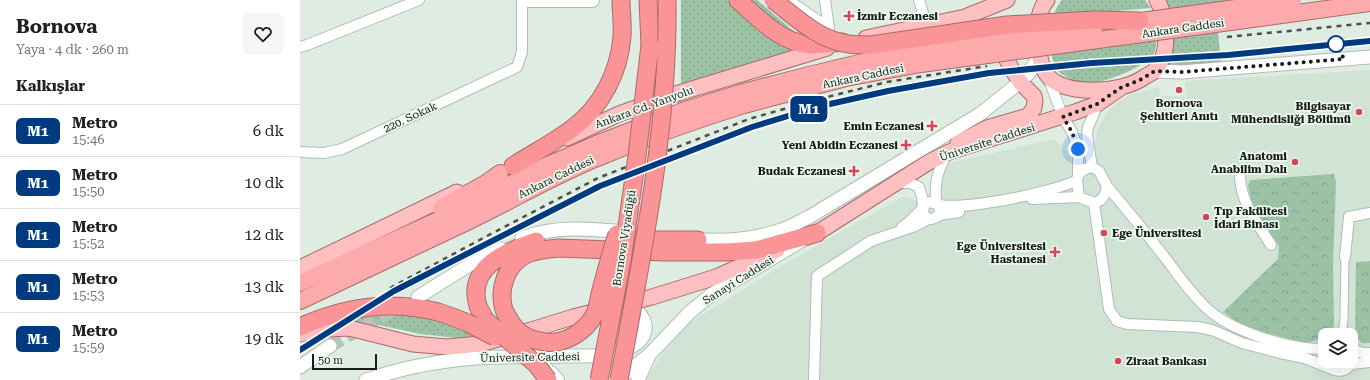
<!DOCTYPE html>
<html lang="tr">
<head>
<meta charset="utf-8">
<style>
  body { margin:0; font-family:"Roboto Serif",serif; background:#f6f6f6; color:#202124; height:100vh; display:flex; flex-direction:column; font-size:15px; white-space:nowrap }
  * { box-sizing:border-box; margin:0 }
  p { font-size:13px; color:#757577 }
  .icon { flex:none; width:22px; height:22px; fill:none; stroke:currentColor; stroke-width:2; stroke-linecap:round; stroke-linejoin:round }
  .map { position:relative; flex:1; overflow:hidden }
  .side { display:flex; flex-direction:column; background:#fff; width:300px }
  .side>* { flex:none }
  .badge { padding:0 8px; border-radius:6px; font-size:14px; line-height:26px }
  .fabs { position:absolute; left:1018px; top:328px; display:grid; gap:8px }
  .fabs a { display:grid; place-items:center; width:40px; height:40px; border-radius:8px; background:#fff; box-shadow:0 4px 16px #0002; font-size:20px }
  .scale { position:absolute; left:12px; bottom:10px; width:65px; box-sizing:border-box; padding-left:4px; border:2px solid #171b18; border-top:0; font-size:11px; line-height:14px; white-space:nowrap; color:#171b18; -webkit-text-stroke:3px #ecf9ef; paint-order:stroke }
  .you { position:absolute; width:20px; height:20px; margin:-10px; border:3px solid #fff; border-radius:50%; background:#1a73e8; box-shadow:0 0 0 6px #1a73e833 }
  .map>.badge { position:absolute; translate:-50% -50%; box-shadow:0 0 0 2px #fff }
  h2 { padding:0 16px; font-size:15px; line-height:36px }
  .round { display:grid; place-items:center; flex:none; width:42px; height:42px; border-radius:8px; background:#f6f6f6 }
  .overview { display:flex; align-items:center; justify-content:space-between; height:68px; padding:0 16px }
  h1 { font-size:19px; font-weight:700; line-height:30px }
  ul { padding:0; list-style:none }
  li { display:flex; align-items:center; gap:12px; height:52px; padding:0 16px; border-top:1px solid #e0e0e0 }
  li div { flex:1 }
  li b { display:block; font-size:15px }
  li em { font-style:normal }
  li .badge { min-width:44px; font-weight:700; text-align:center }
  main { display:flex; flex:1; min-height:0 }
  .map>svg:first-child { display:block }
  .built { fill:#d0e3d4; fill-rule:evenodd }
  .grass { fill:url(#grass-dots) }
  .park { fill:url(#park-crowns) }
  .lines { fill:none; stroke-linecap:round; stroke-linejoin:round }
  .secondary-tunnel { stroke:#b7c2ba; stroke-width:13; stroke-dasharray:13 6; stroke-linecap:butt }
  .pedestrian-casing { stroke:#b0bdb3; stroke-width:9 }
  .minor-casing { stroke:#b0bdb3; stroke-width:12 }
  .tertiary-casing { stroke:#b0bdb3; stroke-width:14 }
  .secondary-casing { stroke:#b0bdb3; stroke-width:15 }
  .primary-casing { stroke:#ab6a6a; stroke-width:17 }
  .trunk-casing { stroke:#ab6a6a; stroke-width:18 }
  .motorway-casing { stroke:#ab6a6a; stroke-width:19 }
  .pedestrian { stroke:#fff; stroke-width:7 }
  .minor { stroke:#fff; stroke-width:10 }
  .tertiary { stroke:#fff; stroke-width:12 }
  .secondary { stroke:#fff; stroke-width:13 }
  .primary { stroke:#fdbfc0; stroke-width:15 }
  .trunk { stroke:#fcaaab; stroke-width:16 }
  .motorway { stroke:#fb9496; stroke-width:17 }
  .rail { stroke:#4a504b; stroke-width:2.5; stroke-dasharray:5 5; stroke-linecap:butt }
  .trunk-bridge-casing { stroke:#ab6a6a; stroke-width:18; stroke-linecap:butt }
  .motorway-bridge-casing { stroke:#ab6a6a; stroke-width:19; stroke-linecap:butt }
  .trunk-bridge { stroke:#fcaaab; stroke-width:16 }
  .motorway-bridge { stroke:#fb9496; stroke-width:17 }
  .line-casing { stroke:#fff; stroke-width:9 }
  .line { stroke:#003b80; stroke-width:6 }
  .walk { stroke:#171b18; stroke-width:4; stroke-dasharray:0 7.2 }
  .poi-dot { fill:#d64654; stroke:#ecf9ef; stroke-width:1.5 }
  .stop-dot { fill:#fff; stroke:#003b80; stroke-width:2 }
  .labels { text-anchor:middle; stroke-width:3.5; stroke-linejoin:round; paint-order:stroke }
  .poi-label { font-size:11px; font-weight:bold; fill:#171b18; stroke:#ecf9ef; text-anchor:end }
  .street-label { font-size:11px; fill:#171b18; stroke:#ecf9ef }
</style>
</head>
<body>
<main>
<section class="side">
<div class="overview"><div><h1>Bornova</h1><p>Yaya · 4 dk · 260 m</p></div><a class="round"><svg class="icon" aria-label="heart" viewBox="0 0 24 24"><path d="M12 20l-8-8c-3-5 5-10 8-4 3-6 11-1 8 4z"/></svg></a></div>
<h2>Kalkışlar</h2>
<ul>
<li><span class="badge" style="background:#003b80;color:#fff">M1</span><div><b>Metro</b><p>15:46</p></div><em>6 dk</em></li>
<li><span class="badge" style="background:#003b80;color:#fff">M1</span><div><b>Metro</b><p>15:50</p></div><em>10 dk</em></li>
<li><span class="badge" style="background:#003b80;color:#fff">M1</span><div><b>Metro</b><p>15:52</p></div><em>12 dk</em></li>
<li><span class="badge" style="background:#003b80;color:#fff">M1</span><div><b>Metro</b><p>15:53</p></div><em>13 dk</em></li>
<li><span class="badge" style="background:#003b80;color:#fff">M1</span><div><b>Metro</b><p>15:59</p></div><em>19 dk</em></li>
</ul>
</section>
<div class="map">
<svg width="1070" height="380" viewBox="0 0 1070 380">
  <defs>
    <pattern id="grass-dots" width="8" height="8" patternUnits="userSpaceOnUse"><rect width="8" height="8" fill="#9cc2a5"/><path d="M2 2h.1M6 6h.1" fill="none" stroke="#86a68d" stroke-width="1.8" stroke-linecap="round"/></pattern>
    <pattern id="park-crowns" width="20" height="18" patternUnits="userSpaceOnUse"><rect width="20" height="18" fill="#9cc2a5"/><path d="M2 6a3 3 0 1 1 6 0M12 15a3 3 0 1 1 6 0" fill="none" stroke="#86a68d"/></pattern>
  </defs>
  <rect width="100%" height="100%" fill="#dfece2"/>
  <path class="built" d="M1070 70V380H346L365 350 391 322 479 267 604 196 614 200 638 192 641 181 649 163 755 139 769 154 795 145 797 130 806 113 815 104 829 95 859 87 860 96 887 97 885 81ZM1025 335H1051V361H1025Z"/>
  <path class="grass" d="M381 0H428L477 40 504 50 381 84Z
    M452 0H457L495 32 512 35 520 40 481 33Z
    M762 0H845L851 8 753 16 757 7Z
    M862 0H936L867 9Z
    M918 32 921 64 866 66 873 36Z
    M857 38C856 42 856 49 854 53 845 68 807 81 790 84 783 85 764 77 759 72 754 67 753 58 751 52Z
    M126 312 176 336 158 338 120 334 84 326 25 319 45 313Z"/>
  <path class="park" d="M1034 174 1036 182 1033 265 1034 326 1029 335H1025V338L1006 343 948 329 923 312 978 259 979 246 952 205 948 185 950 180Z
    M1070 261V343H1062L1055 337 1056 262Z"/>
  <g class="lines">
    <path class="secondary-tunnel" d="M30 346 101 306"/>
    <g class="pedestrian-casing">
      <path id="pedestrian" d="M1042 335 1044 319 1045 257"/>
    </g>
    <g class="minor-casing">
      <path id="minor" d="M488 0 529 28
        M525 0 529 28
        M619 0 627 26
        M222 2H293L294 0
        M0 47 7 45 119 0
        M748 77 763 117 772 132 778 149V174
        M0 152 24 153 42 149 217 67 222 52V0
        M648 153C638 167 633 187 637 204 658 212 756 192 777 180
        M792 167C773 171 777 181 779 197L794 203 801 200 805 194 807 186 799 171 792 167 787 135 788 127 793 116 797 104
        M940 177C941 203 958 224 971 245
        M598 183H610L619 187 622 197 623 208 609 222 602 227
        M807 186C827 210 847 234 866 259 880 277 893 297 911 312 937 333 992 350 1025 349
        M732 199 779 197
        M794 203 809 309 817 321 827 324 897 327 912 330 942 343 980 353 1005 358 1030 368
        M639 215 640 209 637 204 629 202 624 205 623 213C626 220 633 221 639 215L659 212
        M1045 257 1049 217 1070 213
        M1051 349 1063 353H1070
        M1026 363C1036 379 1059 368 1051 350
        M1051 364 1070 362
        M514 380 517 276 571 241 615 226 628 219"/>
    </g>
    <g class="tertiary-casing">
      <path id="tertiary" d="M243 366 252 373 258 380"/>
    </g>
    <g class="secondary-casing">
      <path id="secondary" d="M855 71 882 72 1070 57
        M222 238C256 225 292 229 327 232
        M389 239C419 242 452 240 481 230 491 227 500 221 509 217L680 114 720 82 729 73 739 57
        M118 297 174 262 201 249
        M0 367 30 346
        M66 380C111 365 158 357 206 357 228 356 249 356 270 356 285 356 301 357 316 353 331 349 350 339 344 321 340 312 335 309 326 306
        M318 380 350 354 390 312 412 294 501 241
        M338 380 348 358"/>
    </g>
    <g class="primary-casing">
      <path id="primary" d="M747 0C737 12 737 29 738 44 739 55 741 68 748 76 762 93 801 92 821 87 830 85 839 81 846 76 850 74 854 72 856 69 865 58 866 46 866 32 865 20 863 10 857 0
        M566 38 665 17 707 0
        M267 138 319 114 366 97 527 48
        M658 143 687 128 728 116 734 108 735 101 734 96 720 82 710 66 698 42
        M507 237 517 233 629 162 649 152 775 112 797 104 822 87
        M0 268 157 192
        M0 334 28 329 49 328 113 344 147 347 180 344 231 330 273 317 352 297 416 277 477 250"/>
    </g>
    <g class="trunk-casing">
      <path id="trunk" d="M141 208 186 183 200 173
        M0 283 169 206 243 167 296 144 385 110 440 93
        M0 301C56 274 113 248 169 221 213 200 256 174 302 156 348 137 396 120 444 105"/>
    </g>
    <g class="motorway-casing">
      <path id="motorway" d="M348 0 350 45
        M438 0C458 18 482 44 511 45 521 45 532 43 542 42
        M213 166C233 153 255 142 273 128 302 106 319 72 322 37 323 25 321 12 321 0
        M330 240H398
        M204 310C198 289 206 264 227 254 237 250 247 249 258 248L364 252H426L456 250 517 233
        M185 320C183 315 180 311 178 306 166 267 207 251 236 241
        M0 327C44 307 91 300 138 312 148 315 158 319 168 323"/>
    </g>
    <use href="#pedestrian" class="pedestrian"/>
    <use href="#minor" class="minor"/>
    <use href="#tertiary" class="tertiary"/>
    <use href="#secondary" class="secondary"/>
    <use href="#primary" class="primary"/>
    <use href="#trunk" class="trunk"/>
    <use href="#motorway" class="motorway"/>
    <path class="rail" d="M927 37 1070 23
      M928 55 1070 41
      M156 259 301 186 452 127 521 106 588 91 689 73
      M90 288 187 236 298 178 449 119 519 99 587 82 687 66"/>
    <g class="trunk-bridge-casing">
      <path id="trunk-bridge" d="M827 23 993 0
        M440 93C500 77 561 61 623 50 679 40 737 34 794 27
        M444 105 546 78 621 64 1070 3"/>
    </g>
    <g class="motorway-bridge-casing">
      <path id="motorway-bridge" d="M473 0C497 18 518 40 549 44 556 45 564 45 571 45L707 25 794 20 840 21
        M204 310C214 330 222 339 245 342 265 345 286 331 295 314 298 307 299 297 301 290 306 271 311 253 317 234
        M185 320 236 364 248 380
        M168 323 195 337
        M299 380 322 261 337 156 350 45
        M319 380C342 255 369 128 367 0"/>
    </g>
    <use href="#trunk-bridge" class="trunk-bridge"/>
    <use href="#motorway-bridge" class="motorway-bridge"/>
  </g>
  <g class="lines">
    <g class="line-casing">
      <path id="line" d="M0 350 94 291 300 186 452 127 521 106 588 91 689 73 792 63 928 55 1070 41"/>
    </g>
    <use href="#line" class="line"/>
    <path class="walk" d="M778 149 772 132 763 117 797 104 822 87 840 80 855 71 882 72 1044 59 1036 44"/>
  </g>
  <g class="poi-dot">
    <path d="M547 10h4v4h4v4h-4v4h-4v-4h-4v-4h4z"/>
    <circle cx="879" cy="90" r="4"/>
    <circle cx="1059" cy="112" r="4"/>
    <path d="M630 120h4v4h4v4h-4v4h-4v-4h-4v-4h4z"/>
    <path d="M604 139h4v4h4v4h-4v4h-4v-4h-4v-4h4z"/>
    <circle cx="995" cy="162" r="4"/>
    <path d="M552 165h4v4h4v4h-4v4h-4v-4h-4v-4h4z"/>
    <circle cx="906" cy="217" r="4"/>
    <circle cx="804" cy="233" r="4"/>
    <path d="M753 246h4v4h4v4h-4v4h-4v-4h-4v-4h4z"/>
    <circle cx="818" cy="361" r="4"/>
  </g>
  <circle class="stop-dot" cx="1036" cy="44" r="8"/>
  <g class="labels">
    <g class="poi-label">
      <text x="557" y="20" text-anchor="start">İzmir Eczanesi</text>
      <text x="879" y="107" text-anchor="middle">Bornova<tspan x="879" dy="13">Şehitleri Anıtı</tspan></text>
      <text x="1051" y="110">Bilgisayar<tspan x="1051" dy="13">Mühendisliği Bölümü</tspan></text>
      <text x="624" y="130">Emin Eczanesi</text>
      <text x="598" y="149">Yeni Abidin Eczanesi</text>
      <text x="987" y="160">Anatomi<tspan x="987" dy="13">Anabilim Dalı</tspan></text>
      <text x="546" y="175">Budak Eczanesi</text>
      <text x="914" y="215" text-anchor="start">Tıp Fakültesi<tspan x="914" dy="13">İdari Binası</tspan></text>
      <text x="812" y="237" text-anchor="start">Ege Üniversitesi</text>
      <text x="746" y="250">Ege Üniversitesi<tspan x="746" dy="13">Hastanesi</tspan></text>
      <text x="826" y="365" text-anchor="start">Ziraat Bankası</text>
    </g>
    <g class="street-label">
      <text transform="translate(883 28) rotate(-8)" y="4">Ankara Caddesi</text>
      <text transform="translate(563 76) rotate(-12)" y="4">Ankara Caddesi</text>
      <text transform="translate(344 107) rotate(-20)" y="4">Ankara Cd. Yanyolu</text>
      <text transform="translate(110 117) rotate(-25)" y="4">220. Sokak</text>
      <text transform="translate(687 142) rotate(-18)" y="4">Üniversite Caddesi</text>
      <text transform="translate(256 177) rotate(-26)" y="4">Ankara Caddesi</text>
      <text transform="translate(324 238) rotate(-81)" y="4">Bornova Viyadüğü</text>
      <text transform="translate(438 280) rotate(-32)" y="4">Sanayi Caddesi</text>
      <text transform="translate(230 357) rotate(-1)" y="4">Üniversite Caddesi</text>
    </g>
  </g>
</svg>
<div class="fabs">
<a><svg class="icon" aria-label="layers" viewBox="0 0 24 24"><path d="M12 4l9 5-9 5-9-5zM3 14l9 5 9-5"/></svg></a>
</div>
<div class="scale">50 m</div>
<div class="you" style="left:778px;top:149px"></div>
<b class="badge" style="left:509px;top:109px;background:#003b80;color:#fff">M1</b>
</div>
</main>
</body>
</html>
